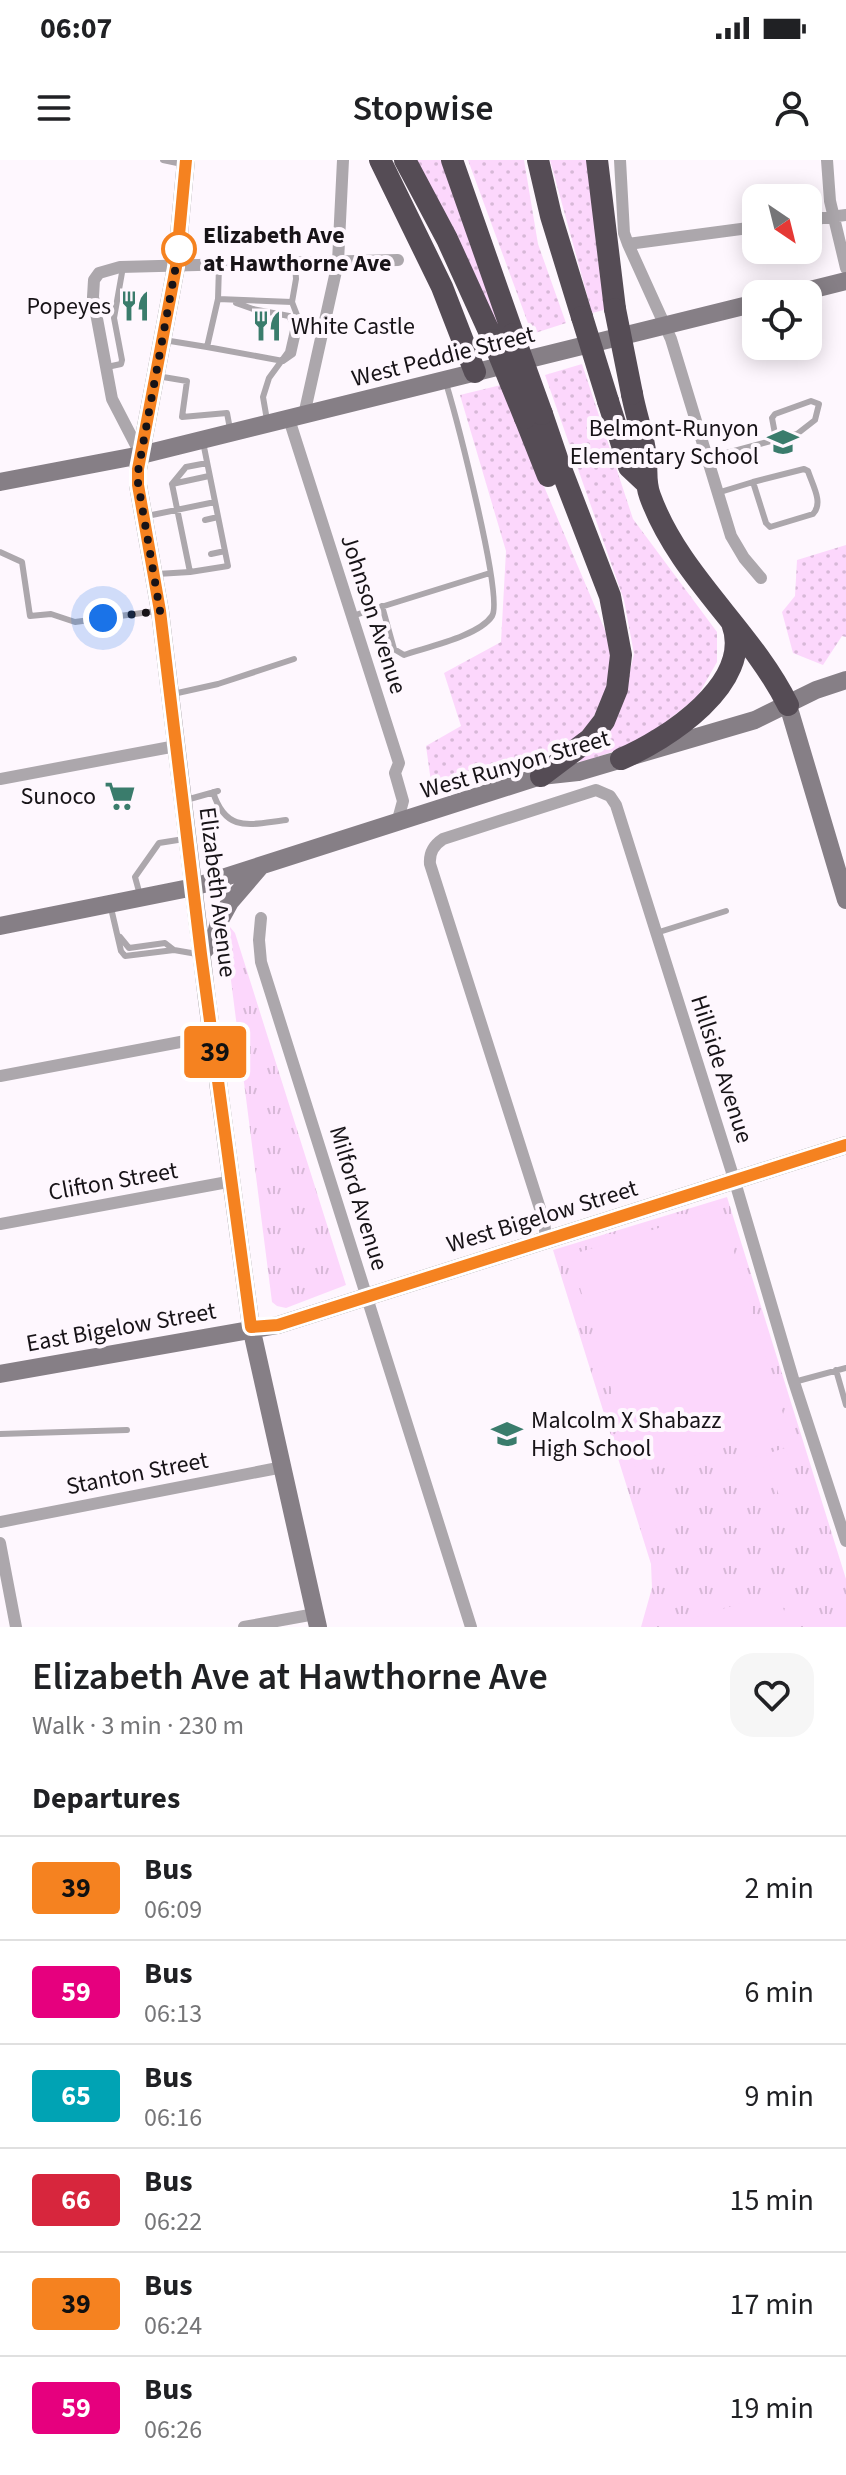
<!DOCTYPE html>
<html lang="en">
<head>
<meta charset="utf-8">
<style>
  body { margin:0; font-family:"Source Sans 3",sans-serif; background:#f6f6f6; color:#202124; height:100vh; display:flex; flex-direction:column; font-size:30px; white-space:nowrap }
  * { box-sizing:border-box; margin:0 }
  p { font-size:26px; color:#757577 }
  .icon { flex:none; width:44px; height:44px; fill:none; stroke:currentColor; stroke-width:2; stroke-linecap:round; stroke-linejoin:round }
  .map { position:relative; height:1467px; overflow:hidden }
  .panel { display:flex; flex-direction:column; background:#fff; flex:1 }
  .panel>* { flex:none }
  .badge { padding:0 16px; border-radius:6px; font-size:28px; line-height:52px }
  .needle { width:52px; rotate:145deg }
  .controls { position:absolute; left:742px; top:24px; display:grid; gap:16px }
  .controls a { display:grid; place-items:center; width:80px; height:80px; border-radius:16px; background:#fff; box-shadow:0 4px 20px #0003; font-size:40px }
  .you { position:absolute; width:40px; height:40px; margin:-20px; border:6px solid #fff; border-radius:50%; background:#1a73e8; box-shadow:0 0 0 12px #1a73e833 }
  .map>.badge { position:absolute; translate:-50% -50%; box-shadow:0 0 0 4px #fff }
  h2 { padding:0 32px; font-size:30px; line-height:72px }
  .round { display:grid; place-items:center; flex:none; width:84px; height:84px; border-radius:24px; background:#f6f6f6 }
  .summary { display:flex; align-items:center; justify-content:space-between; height:136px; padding:0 32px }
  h1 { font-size:38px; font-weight:600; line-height:60px }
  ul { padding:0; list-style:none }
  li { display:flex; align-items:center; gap:24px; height:104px; padding:0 32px; border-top:2px solid #e0e0e0 }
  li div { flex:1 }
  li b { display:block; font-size:30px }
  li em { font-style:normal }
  li .badge { min-width:88px; font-weight:700; text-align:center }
  .status { display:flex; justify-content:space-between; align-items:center; height:56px; padding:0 40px; background:#fff; direction:ltr }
  .status svg { height:22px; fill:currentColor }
  header { display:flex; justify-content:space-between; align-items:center; height:104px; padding:0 32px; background:#fff; font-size:36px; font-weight:600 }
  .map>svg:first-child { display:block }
  .grass { fill:url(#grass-dots) }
  .park { fill:url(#park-tufts) }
  .pitch { fill:#fcd7fc }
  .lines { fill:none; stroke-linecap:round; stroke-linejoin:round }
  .lane { stroke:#aca7ac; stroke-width:6 }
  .street { stroke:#aca7ac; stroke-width:12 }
  .secondary { stroke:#867f86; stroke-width:18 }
  .highway { stroke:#554c55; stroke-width:22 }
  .highway-bridge { stroke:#554c55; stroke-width:22 }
  .line-casing { stroke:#fff; stroke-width:18 }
  .line { stroke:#f58220; stroke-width:12 }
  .walk { stroke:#171317; stroke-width:8; stroke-dasharray:0 14.4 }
  .stop-dot { fill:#fff; stroke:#f58220; stroke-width:4 }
  .labels { text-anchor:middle; stroke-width:8; stroke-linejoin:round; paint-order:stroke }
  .stop-label { font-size:24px; font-weight:bold; fill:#171317; stroke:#fef7fe; text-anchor:start }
  .poi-label { font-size:24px; fill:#171317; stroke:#fef7fe; text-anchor:end }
  .street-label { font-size:24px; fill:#171317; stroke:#fef7fe }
</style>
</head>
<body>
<div class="status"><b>06:07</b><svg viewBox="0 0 49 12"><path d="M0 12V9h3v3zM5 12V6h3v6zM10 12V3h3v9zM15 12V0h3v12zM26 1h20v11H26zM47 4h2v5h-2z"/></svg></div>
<header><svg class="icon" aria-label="menu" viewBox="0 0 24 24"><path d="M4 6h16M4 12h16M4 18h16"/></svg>Stopwise<svg class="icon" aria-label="person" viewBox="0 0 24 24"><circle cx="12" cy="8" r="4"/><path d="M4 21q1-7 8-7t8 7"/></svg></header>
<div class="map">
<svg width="846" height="1467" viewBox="0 0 846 1467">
  <defs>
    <pattern id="grass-dots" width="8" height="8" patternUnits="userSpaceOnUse" patternTransform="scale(2)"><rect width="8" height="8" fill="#fcd7fc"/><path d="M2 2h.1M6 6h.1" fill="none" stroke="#d7b8d7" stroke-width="1.8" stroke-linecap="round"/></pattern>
    <pattern id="park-tufts" width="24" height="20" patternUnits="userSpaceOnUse" patternTransform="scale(2)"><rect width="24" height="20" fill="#fcd7fc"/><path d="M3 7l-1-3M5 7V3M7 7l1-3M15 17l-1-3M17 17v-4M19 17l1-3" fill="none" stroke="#d7b8d7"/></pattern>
  </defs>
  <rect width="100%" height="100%" fill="#fef7fe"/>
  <path class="grass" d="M415 0H442L503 177Z
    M468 0H524L538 84 566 163 532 174Z
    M550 0H592L608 149 592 153Z
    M582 204 633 359 717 472V502L697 537 642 581 581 603 579 599 622 545 634 494 624 440 545 215Z
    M501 225 610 482C611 529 602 554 568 586L565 583 541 596 432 629 426 586 461 566 444 513 501 482 506 391 460 235Z
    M846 385V477L842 476 823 505 793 493 782 452 795 436 797 400Z"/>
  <path class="park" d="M230 767 235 773 346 1125 286 1148 277 1146 272 1142 227 789Z
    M727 1037 846 1419V1467H641L652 1428 651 1404 553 1090Z"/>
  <path class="pitch" d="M721 1049 787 1267 637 1313 570 1095Z
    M785 1288 799 1330 779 1336 766 1294Z
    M760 1295 773 1338 754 1344 741 1302Z
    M664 1326 677 1368 658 1374 645 1332Z
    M778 1431 789 1467H694L691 1459Z"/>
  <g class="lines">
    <path class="lane" d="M163 0 182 4
      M218 139 219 106
      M292 142 218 139 207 187 283 201 293 194 300 163 292 142 296 119 295 103
      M236 143 253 149 289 156 294 166 288 192 269 218 263 237 267 260
      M164 180 207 187
      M107 207 121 204 122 200 114 158 123 107
      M157 216 187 221 182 257 227 253 230 269
      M708 298 797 274 815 260 819 244 811 241 775 254 772 258 776 279
      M172 324 186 307 207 303
      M717 333 753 322 766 363 770 367 813 354C824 343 812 324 808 311L804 309 753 322
      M147 356 215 342
      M205 360 218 357
      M0 392 22 402 30 456 51 454 75 462 157 451
      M211 394 225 391
      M190 412 228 406 203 282
      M157 414 190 412 172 324 209 316
      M382 446 394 489 404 495C427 487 479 476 492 456 504 438 455 253 446 223
      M352 456 490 413
      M173 534 218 524 294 499
      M213 632C226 674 251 664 286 660
      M186 640 218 631
      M140 735 135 717 159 683 184 679
      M111 748 121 791 125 796 174 790 197 794
      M656 773 726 751
      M120 777 129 788 165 783 174 790
      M836 1210 846 1245
      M794 1222 846 1208
      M0 1274 127 1270"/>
    <path class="street" d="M620 0 624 73 628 84 671 179 731 376 744 398 761 418
      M827 0 830 41 846 108
      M808 60 846 55
      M628 84 756 67
      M304 255 338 102 343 0
      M289 259 399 603 395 613 403 641 397 663
      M141 295 112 239 93 137 94 120 99 113 120 107 398 100
      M0 619 176 586
      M261 758 259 780 261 802 471 1467
      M0 916 212 876
      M0 1064 233 1021
      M546 1079 544 1061 430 704C429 692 434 685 443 679L596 630 610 636 616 645 735 1022 794 1222 846 1381
      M0 1362 283 1307
      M0 1383 16 1467
      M244 1467 315 1454"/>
    <path class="secondary" d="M186 0 176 107 138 309V325L160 451 207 840 251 1167 318 1467
      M794 134 846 121
      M0 322 141 295 756 143
      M788 545 846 740
      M0 766 194 727 541 616 578 612 755 560 816 530 846 520
      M201 794 215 778 219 762 230 742 260 707
      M0 1214 278 1165 846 985"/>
    <path class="highway" d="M380 0 442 127 475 212
      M405 0 447 79 493 180
      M452 0 513 174
      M538 0 551 56 582 157
      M597 0 615 149
      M632 234C636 256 645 279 646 300 647 313 645 323 650 336 679 416 751 470 788 545
      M608 241 629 307 645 322
      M525 258 548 316
      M621 599C666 580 755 523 732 463
      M541 616 590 579 604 561 617 529 621 495 610 436 558 301 542 254"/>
    <path class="highway-bridge" d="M615 149 632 234
      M582 157 608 241
      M513 174 542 254
      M493 180 525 258"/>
  </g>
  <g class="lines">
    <g class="line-casing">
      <path id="line" d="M186 0 176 107 138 309V325L160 451 201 794 251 1167 278 1165 846 985"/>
    </g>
    <use href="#line" class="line"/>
    <path class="walk" d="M103 458 160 451 137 317 179 89"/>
  </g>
  <defs>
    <g id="restaurant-bare" transform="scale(2.4)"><path d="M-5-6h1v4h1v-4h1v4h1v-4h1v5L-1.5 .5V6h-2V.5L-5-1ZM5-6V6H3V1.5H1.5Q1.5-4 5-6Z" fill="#3a7c6c" stroke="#fef7fe" stroke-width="2.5" paint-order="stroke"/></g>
    <g id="school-bare" transform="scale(2.4)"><path d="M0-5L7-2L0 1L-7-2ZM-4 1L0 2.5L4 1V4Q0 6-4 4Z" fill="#3a7c6c" stroke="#fef7fe" stroke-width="2.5" paint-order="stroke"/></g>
    <g id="supermarket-bare" transform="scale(2.4)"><path d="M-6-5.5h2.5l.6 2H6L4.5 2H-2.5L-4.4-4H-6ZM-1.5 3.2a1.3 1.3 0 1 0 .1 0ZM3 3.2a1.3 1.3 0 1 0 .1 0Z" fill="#3a7c6c" stroke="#fef7fe" stroke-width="2.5" paint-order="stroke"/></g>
  </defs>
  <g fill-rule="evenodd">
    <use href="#restaurant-bare" x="135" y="146"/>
    <use href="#restaurant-bare" x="267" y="166"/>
    <use href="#school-bare" x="783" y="282"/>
    <use href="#supermarket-bare" x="120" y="636"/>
    <use href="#school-bare" x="507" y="1274"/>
  </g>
  <circle class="stop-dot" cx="179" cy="89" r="16"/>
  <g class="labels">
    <g class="stop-label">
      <text x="203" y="83">Elizabeth Ave<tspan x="203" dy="28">at Hawthorne Ave</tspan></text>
    </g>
    <g class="poi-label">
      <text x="111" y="154">Popeyes</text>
      <text x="291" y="174" text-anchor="start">White Castle</text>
      <text x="759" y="276">Belmont-Runyon<tspan x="759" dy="28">Elementary School</tspan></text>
      <text x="96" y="644">Sunoco</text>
      <text x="531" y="1268" text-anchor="start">Malcolm X Shabazz<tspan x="531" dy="28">High School</tspan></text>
    </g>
    <g class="street-label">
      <text transform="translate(443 196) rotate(-14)" y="8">West Peddie Street</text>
      <text transform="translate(374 454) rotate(72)" y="8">Johnson Avenue</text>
      <text transform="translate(515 604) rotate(-16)" y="8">West Runyon Street</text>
      <text transform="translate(218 732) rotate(83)" y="8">Elizabeth Avenue</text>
      <text transform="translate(722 909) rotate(72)" y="8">Hillside Avenue</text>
      <text transform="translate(113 1021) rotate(-10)" y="8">Clifton Street</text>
      <text transform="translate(359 1038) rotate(73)" y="8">Milford Avenue</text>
      <text transform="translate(542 1056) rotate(-17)" y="8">West Bigelow Street</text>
      <text transform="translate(121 1167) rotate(-10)" y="8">East Bigelow Street</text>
      <text transform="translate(137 1313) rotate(-11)" y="8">Stanton Street</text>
    </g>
  </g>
</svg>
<div class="controls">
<a><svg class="needle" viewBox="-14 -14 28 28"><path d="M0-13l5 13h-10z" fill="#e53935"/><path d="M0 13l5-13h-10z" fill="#757577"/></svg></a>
<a><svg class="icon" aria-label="locate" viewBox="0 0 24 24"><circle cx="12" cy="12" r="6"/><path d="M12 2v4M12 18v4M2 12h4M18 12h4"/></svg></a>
</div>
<div class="you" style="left:103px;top:458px"></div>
<b class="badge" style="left:215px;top:892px;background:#f58220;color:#111">39</b>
</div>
<section class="panel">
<div class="summary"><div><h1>Elizabeth Ave at Hawthorne Ave</h1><p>Walk · 3 min · 230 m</p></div><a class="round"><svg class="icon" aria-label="heart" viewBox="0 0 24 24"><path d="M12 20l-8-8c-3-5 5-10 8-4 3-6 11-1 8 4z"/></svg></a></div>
<h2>Departures</h2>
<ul>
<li><span class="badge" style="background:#f58220;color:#111">39</span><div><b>Bus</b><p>06:09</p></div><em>2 min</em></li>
<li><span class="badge" style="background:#e6007e;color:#fff">59</span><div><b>Bus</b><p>06:13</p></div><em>6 min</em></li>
<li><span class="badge" style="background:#00a3b4;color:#fff">65</span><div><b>Bus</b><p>06:16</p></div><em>9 min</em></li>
<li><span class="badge" style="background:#d7263d;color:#fff">66</span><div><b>Bus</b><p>06:22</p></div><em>15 min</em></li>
<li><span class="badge" style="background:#f58220;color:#111">39</span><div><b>Bus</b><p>06:24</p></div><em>17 min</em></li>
<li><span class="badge" style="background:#e6007e;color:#fff">59</span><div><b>Bus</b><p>06:26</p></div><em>19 min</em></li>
</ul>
</section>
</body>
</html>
